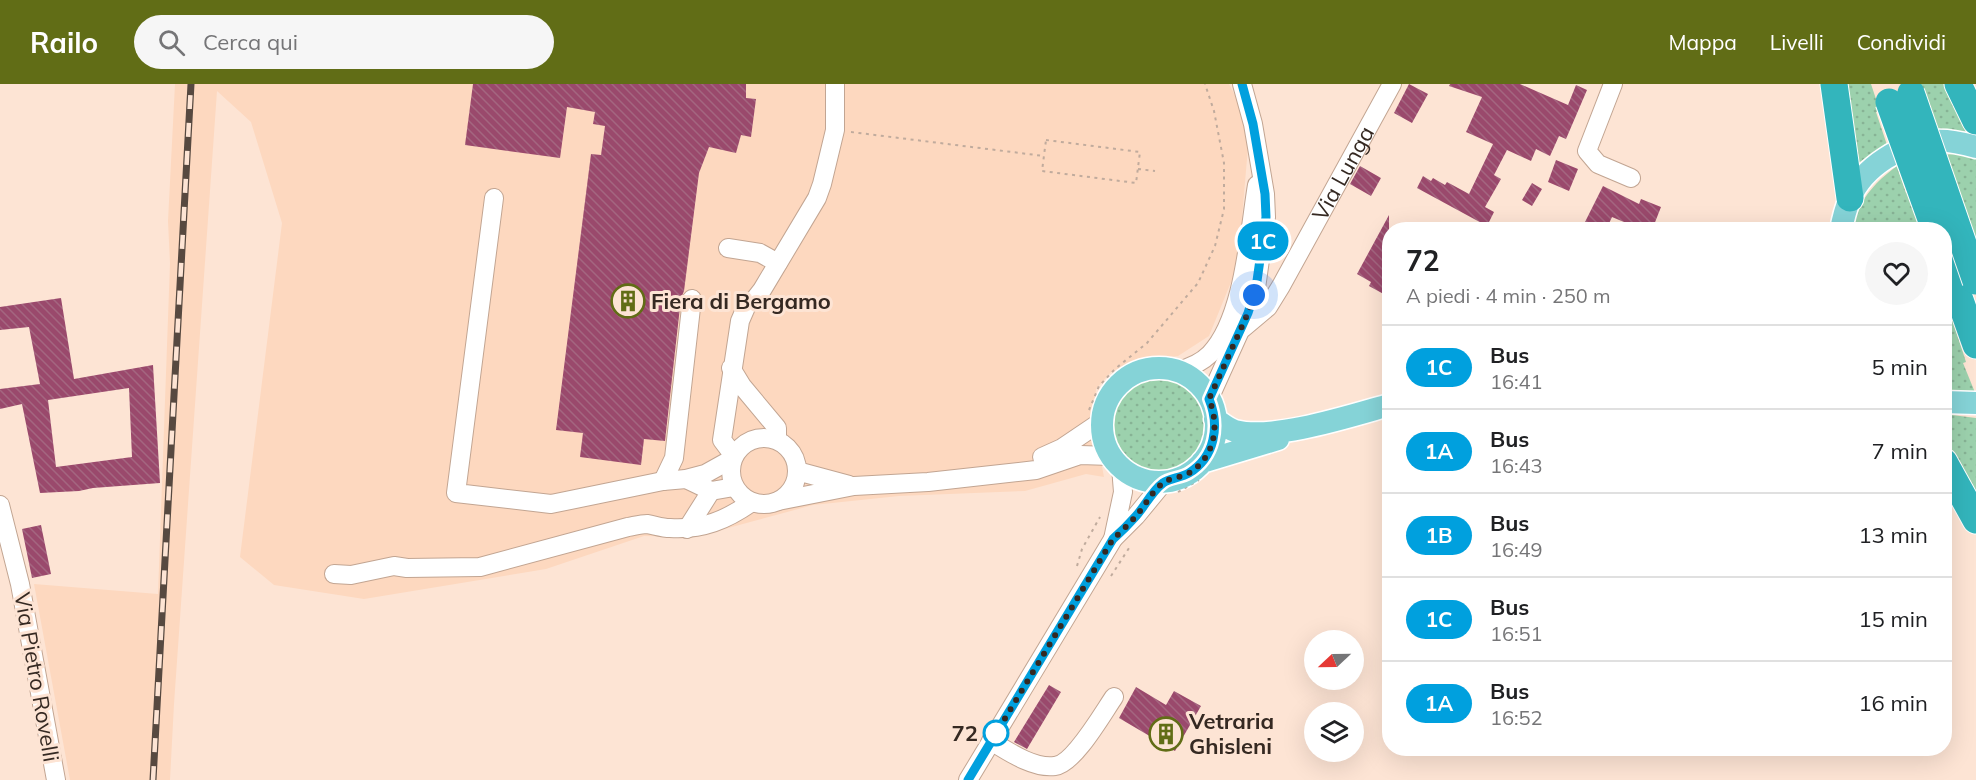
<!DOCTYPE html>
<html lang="it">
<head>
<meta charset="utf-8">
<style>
  body { margin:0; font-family:Mulish,sans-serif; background:#f6f6f6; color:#202124; height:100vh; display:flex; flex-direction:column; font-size:22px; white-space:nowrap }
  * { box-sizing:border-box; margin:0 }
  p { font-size:20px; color:#757577 }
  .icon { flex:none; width:33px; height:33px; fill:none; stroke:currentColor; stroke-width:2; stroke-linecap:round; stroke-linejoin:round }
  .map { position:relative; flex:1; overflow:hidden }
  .details { position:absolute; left:1382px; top:138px; width:570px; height:534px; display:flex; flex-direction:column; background:#fff; border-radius:24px; box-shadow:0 6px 24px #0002 }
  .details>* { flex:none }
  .badge { padding:0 12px; border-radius:20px; font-size:21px; line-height:39px }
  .needle { width:39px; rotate:248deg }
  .tools { position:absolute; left:1304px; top:546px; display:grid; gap:12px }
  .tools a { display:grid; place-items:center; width:60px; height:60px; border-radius:50%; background:#fff; box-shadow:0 6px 24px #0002; font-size:30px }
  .you { position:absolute; width:30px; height:30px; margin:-15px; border:4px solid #fff; border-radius:50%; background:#1a73e8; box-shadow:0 0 0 9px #1a73e833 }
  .map>.badge { position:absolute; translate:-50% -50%; box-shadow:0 0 0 3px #fff }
  .round { display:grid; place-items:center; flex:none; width:63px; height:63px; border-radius:32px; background:#f6f6f6 }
  .headline { display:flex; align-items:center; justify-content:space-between; height:102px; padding:0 24px }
  h1 { font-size:28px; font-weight:700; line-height:45px }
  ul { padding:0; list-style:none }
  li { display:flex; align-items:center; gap:18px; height:84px; padding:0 24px; border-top:2px solid #e0e0e0 }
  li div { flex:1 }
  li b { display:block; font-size:22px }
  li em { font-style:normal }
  li .badge { min-width:66px; font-weight:700; text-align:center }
  header { display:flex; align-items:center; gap:36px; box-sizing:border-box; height:84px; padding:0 30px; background:#616d16; color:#fff }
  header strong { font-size:28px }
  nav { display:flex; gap:33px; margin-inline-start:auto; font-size:21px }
  .search { width:420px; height:54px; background:#f6f6f6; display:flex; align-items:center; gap:15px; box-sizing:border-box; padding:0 21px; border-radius:33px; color:#757577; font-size:22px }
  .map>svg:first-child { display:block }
  .built { fill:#fdd8bf }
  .grass { fill:url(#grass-dots) }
  .building { fill:url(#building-back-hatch); fill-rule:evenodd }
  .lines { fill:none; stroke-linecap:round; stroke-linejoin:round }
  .minor-casing { stroke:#c2a592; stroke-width:20 }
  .major-casing { stroke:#fff; stroke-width:25 }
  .highway-casing { stroke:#fff; stroke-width:29 }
  .path { stroke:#c0ab9d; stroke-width:2; stroke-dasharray:3 4.5; stroke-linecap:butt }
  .minor { stroke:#fff; stroke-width:18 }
  .major { stroke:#85d3d7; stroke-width:22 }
  .highway { stroke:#33b5bc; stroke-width:27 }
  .rail-casing { stroke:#574940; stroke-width:7 }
  .rail { stroke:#fde4d4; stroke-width:4.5; stroke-dasharray:14; stroke-linecap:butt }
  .highway-bridge-casing { stroke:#fff; stroke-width:29; stroke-linecap:butt }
  .highway-bridge { stroke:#33b5bc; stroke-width:27 }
  .line-casing { stroke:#fff; stroke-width:14 }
  .line { stroke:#00a0de; stroke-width:9 }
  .walk { stroke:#352922; stroke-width:6; stroke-dasharray:0 10.8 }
  .stop-dot { fill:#fff; stroke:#00a0de; stroke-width:3 }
  .labels { text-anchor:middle; stroke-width:6; stroke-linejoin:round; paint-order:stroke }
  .street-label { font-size:22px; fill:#352922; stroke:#fde4d4 }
  .poi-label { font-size:22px; font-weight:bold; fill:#352922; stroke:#fde4d4; text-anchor:start }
  .stop-label { font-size:22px; font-weight:bold; fill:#352922; stroke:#fde4d4; text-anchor:end }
</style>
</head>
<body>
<header>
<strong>Railo</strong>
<div class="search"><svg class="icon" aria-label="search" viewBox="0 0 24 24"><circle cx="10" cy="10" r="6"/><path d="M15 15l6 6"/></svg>Cerca qui</div>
<nav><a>Mappa</a><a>Livelli</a><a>Condividi</a></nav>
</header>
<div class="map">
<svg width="1976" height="696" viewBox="0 0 1976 696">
  <defs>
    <pattern id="grass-dots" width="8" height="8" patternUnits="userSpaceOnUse" patternTransform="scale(1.5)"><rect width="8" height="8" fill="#9cd1ad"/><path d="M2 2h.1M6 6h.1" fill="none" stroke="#87b395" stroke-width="1.8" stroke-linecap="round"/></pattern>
    <pattern id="building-back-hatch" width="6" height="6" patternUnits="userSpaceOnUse" patternTransform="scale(1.5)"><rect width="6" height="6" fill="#9a496c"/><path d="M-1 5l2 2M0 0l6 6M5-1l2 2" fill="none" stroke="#a46680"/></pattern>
  </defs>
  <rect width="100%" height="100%" fill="#fde4d4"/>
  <path class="built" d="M175 0H1229L1239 19 1248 63 1238 181 1209 252 1178 272 1139 277 1112 287 1096 305 1093 335 1104 393 1086 390 1025 407 899 412 813 421 695 453 644 452 546 485 364 515 274 501 240 473 282 139 251 38 217 7 174 620 170 696H70L34 500 158 510 170 179 168 137Z"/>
  <path class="grass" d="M1841 0H1871L1880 27 1876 28 1888 64 1870 71 1857 80Z
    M1918 0H1949L1968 43 1966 47 1960 50 1938 48Z
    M1955 70 1976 74V171L1940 71Z
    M1897 82 1906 109 1911 107 1923 145 1854 146C1856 118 1875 98 1897 82Z
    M1944 210 1966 278 1963 279 1976 311 1944 306Z
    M1111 340a47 47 0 1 1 94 0a47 47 0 1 1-94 0Z
    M1944 330 1976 334V423L1944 363Z"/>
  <path class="building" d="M473 0H746V14L756 15 751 53 741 51 736 69 709 63 699 89 684 207 681 214 665 357 644 355 641 381 580 373 583 349 556 346 591 70 601 71 605 42 593 40 595 28 567 23 560 74 465 61Z
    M1409 0 1428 10 1412 39 1394 29Z
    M1450 0H1520L1568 21 1576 1 1587 6 1566 55 1559 52 1550 72 1536 65 1531 77 1507 66 1494 91 1501 95 1485 123 1494 128 1487 142 1417 104 1423 92 1431 97 1433 94 1445 101 1447 98 1469 110 1493 60 1466 48 1482 13 1449 2Z
    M1556 76 1578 85 1569 107 1548 98Z
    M1360 82 1381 94 1371 112 1350 100Z
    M1532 99 1542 105 1532 122 1522 116Z
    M1603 102 1639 120 1641 115 1661 123 1652 146H1643L1612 133 1606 146H1581Z
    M1389 131V213L1369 202 1371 198 1357 190Z
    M61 214 74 295 153 281 160 399 93 404 79 407 40 409 22 320 0 325V305L40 300 29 243 0 246V223ZM129 304 132 373 56 383 48 316Z
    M41 441 51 490 32 494 22 445Z
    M1049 601 1061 608 1027 665 1014 658Z
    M1136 603 1166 621 1174 607 1201 622 1175 667 1119 634Z"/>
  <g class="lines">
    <g class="minor-casing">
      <g id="minor">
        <path d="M1613 0 1587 67 1598 80 1631 94"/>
        <path d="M494 114 456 409 551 420 663 397 686 395 705 390 732 375"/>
        <path d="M728 164 760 169 778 179"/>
        <path id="s1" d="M1243 244 1268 223 1281 202 1392 0"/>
        <path d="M731 284 742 302 777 344V356"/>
        <path d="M1177 287C1189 284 1201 279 1210 270 1244 235 1249 149 1257 101"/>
        <path d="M1209 315 1248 229 1256 204 1266 133 1265 110 1253 40 1242 0"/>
        <circle cx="764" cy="387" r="33"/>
        <path d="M734 372 722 356 740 237 747 221 755 215 762 206 817 114 822 100 835 46V0"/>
        <path d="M1042 373 1062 364 1102 337"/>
        <path d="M797 387 849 401"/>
        <path d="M686 395 711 407 734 403"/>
        <path d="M663 397 674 374 692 215"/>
        <path d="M778 417 854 402 928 398 1036 386 1080 371 1111 372"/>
        <path d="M0 421 20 500 56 696"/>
        <path d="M687 445 711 407"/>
        <path d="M1113 455 1123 408 1121 383"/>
        <path d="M334 490 351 491 394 482 407 484 480 483 628 443C634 442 641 440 647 440 654 441 662 444 670 444 703 446 726 436 752 418"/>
        <path d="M991 657C1009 668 1034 685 1055 682 1074 680 1103 629 1114 613"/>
        <path d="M968 696 1113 455 1136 432 1164 398"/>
      </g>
    </g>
    <g class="major-casing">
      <path id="major" d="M1841 146C1843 135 1846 124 1850 114 1864 82 1901 60 1935 57 1949 56 1962 59 1976 63
        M1102 341a57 57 0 1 1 114 0a57 57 0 1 1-114 0Z
        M1944 318 1976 319
        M1215 335C1221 339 1228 345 1235 347 1273 357 1350 332 1389 321
        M1202 378 1278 355"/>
    </g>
    <g class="highway-casing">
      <path id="highway" d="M1834 0 1850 114
        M1958 0 1976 37
        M1944 171 1976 261
        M1944 378 1976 436"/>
    </g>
    <path class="path" d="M851 48 1044 72
      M1046 56 1140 68 1136 99 1042 87Z
      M1138 85 1155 87
      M1089 326 1099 302 1115 285 1147 259 1198 199 1215 162 1224 125V79L1214 27 1205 0
      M1178 408 1199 396
      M1077 482 1082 465 1100 433
      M1111 492 1131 461"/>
    <use href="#minor" class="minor"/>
    <use href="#major" class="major"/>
    <use href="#highway" class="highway"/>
    <g class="rail-casing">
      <path id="rail" d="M153 696 191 0"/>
    </g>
    <use href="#rail" class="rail"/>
    <g class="highway-bridge-casing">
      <path id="highway-bridge" d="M1911 9 1976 197
        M1889 18 1935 146"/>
    </g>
    <use href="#highway-bridge" class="highway-bridge"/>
  </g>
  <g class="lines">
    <g class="line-casing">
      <path id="line" d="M968 696 1113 455C1121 448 1129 440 1136 432 1145 422 1152 407 1163 399 1169 394 1181 394 1189 389 1215 373 1220 342 1209 315L1248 229 1256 204 1266 133 1265 110 1253 40 1242 0"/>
    </g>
    <use href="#line" class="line"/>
    <path class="walk" d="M996 649 995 651 1113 455C1121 448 1129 440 1136 432 1145 422 1152 407 1163 399 1169 394 1181 394 1189 389 1215 373 1220 342 1209 315L1248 229 1254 211"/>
  </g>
  <defs>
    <g id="building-ring" transform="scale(1.725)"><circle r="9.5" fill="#fde4d4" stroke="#616d16" stroke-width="1.5"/><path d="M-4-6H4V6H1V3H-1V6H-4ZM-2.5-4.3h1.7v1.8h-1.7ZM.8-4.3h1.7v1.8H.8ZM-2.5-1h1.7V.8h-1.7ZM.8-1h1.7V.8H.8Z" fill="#616d16"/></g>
  </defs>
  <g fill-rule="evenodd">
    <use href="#building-ring" x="628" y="217"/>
    <use href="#building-ring" x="1166" y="650"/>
  </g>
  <circle class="stop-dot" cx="996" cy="649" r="12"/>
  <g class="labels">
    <g class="street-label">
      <text dy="8" stroke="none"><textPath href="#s1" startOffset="186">Via Lunga</textPath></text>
      <text transform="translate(37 593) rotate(80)" y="8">Via Pietro Rovelli</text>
    </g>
    <g class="poi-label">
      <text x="651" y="225">Fiera di Bergamo</text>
      <text x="1189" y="645">Vetraria<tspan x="1189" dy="25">Ghisleni</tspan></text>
    </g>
    <g class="stop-label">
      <text x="978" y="657">72</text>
    </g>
  </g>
</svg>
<div class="tools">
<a><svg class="needle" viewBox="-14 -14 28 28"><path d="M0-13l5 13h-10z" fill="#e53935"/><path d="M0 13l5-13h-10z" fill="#757577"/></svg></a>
<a><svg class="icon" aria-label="layers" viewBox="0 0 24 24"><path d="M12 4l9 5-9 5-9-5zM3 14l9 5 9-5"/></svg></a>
</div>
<div class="you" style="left:1254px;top:211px"></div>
<b class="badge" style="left:1263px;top:157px;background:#00a0de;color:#fff">1C</b>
<section class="details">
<div class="headline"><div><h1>72</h1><p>A piedi · 4 min · 250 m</p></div><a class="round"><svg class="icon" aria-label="heart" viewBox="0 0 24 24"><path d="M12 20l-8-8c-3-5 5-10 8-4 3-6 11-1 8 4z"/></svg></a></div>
<ul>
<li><span class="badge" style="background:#00a0de;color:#fff">1C</span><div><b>Bus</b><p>16:41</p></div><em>5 min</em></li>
<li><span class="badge" style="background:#00a0de;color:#fff">1A</span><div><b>Bus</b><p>16:43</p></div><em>7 min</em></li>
<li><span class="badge" style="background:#00a0de;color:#fff">1B</span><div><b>Bus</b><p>16:49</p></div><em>13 min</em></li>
<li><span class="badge" style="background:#00a0de;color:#fff">1C</span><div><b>Bus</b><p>16:51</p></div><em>15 min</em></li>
<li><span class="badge" style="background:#00a0de;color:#fff">1A</span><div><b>Bus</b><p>16:52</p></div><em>16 min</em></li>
</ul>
</section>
</div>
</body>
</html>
